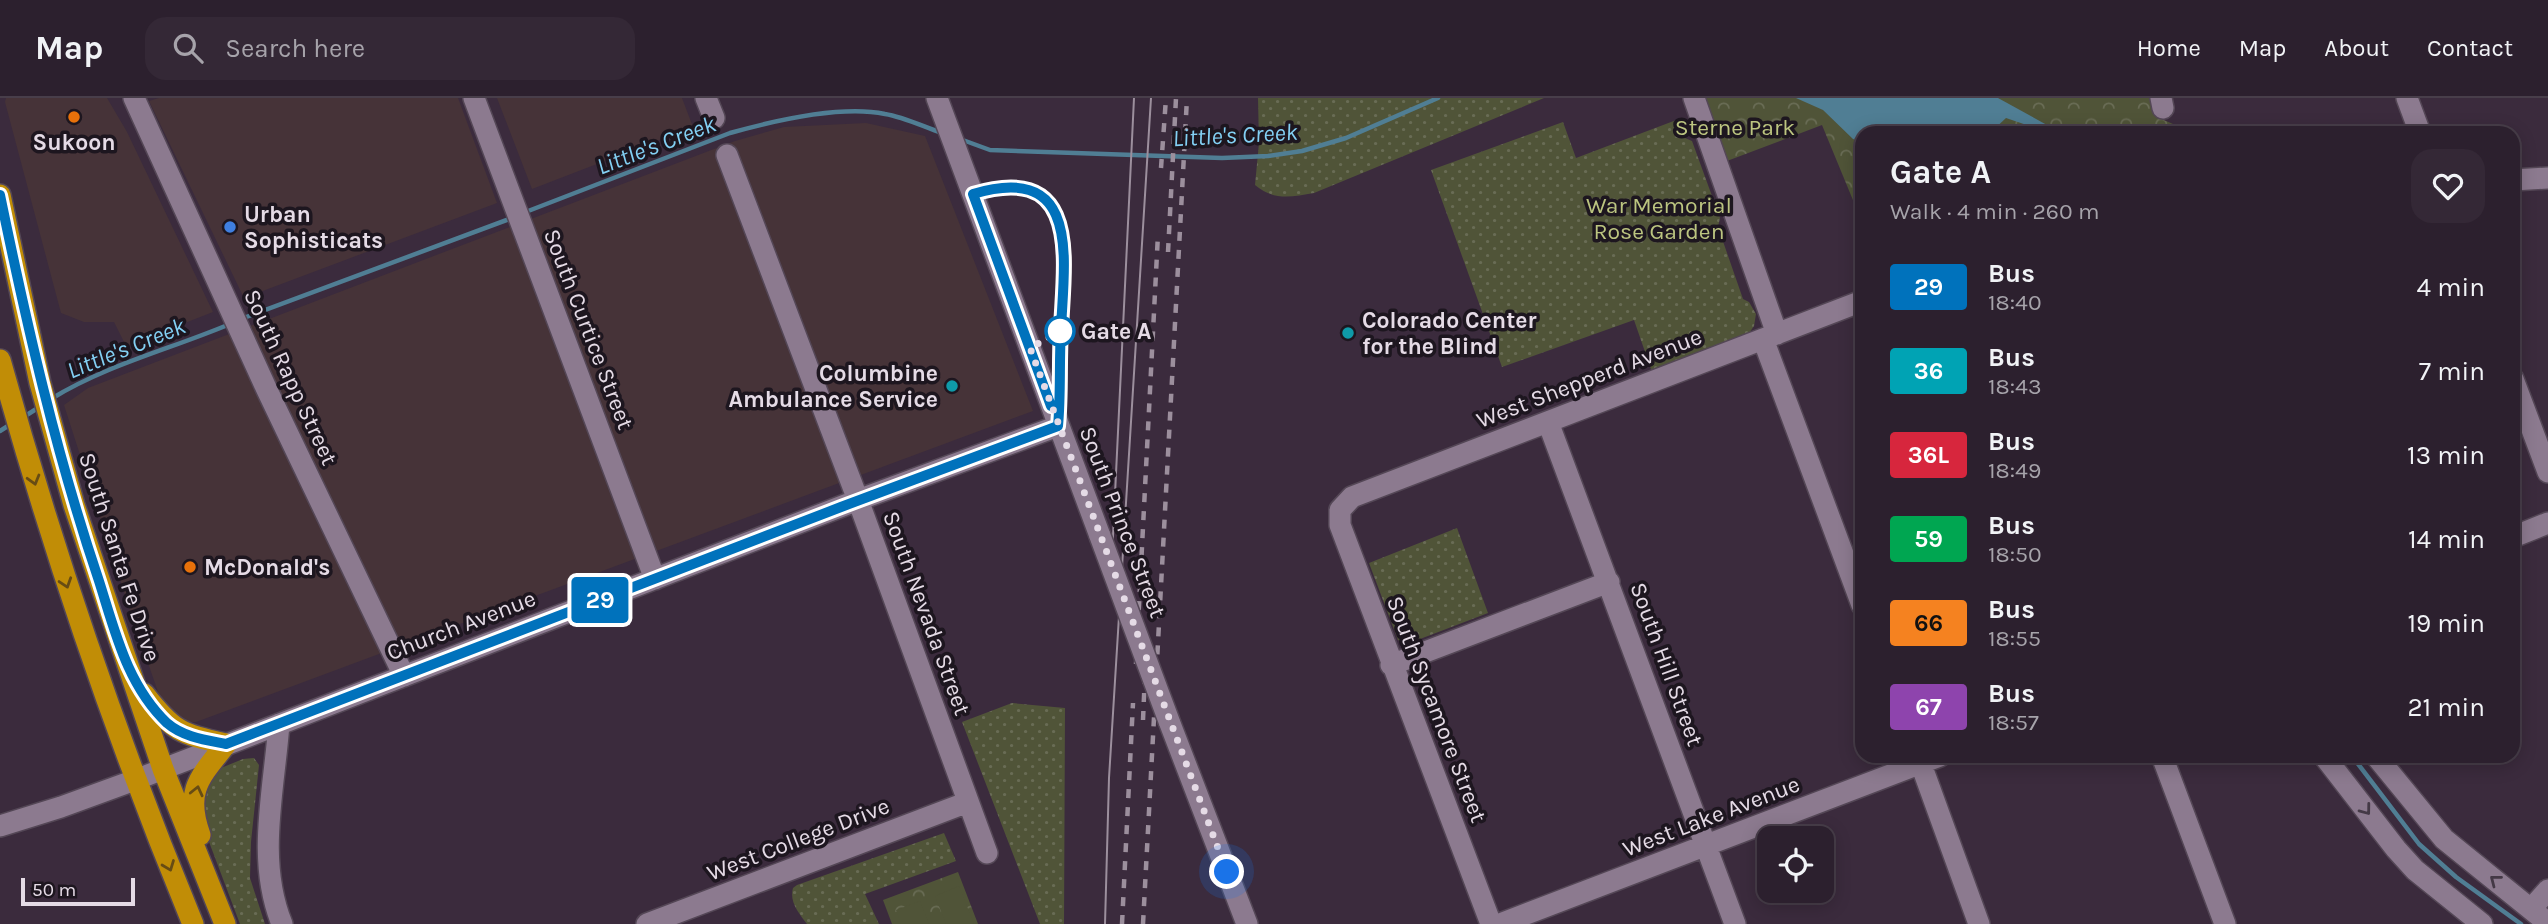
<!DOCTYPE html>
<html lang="en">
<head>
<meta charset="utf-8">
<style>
  body { margin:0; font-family:Karla,sans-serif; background:#342836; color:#f1f3f6; height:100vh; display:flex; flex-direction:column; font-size:26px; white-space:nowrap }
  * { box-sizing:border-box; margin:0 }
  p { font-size:23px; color:#a6a3aa }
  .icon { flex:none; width:38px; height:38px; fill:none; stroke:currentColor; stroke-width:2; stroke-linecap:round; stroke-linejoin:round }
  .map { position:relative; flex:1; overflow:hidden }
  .drawer { position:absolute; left:1855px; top:28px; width:665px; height:637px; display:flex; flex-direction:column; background:#2c202e; border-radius:21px; box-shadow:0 4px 18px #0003,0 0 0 2px #483e4a }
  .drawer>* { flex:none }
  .badge { padding:0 14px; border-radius:5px; font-size:24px; line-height:46px }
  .buttons { position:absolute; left:1757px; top:728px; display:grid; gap:14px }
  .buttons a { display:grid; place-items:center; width:77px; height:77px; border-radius:14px; background:#2c202e; box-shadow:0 4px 18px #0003,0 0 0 2px #483e4a; font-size:35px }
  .scale { position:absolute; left:21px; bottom:18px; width:114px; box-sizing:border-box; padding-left:7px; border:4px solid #e5dbe6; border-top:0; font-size:19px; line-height:24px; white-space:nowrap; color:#e5dbe6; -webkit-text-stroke:5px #1d161f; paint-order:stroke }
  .you { position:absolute; width:35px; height:35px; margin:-18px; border:5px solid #fff; border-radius:50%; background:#1a73e8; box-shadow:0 0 0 10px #1a73e833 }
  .map>.badge { position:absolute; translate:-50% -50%; box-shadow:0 0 0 4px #fff }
  .round { display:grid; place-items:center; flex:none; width:74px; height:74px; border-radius:21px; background:#342836 }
  .head { display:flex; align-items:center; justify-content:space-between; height:119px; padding:0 35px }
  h1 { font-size:33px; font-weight:700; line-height:52px }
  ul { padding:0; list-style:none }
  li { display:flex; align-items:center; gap:21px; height:84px; padding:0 35px }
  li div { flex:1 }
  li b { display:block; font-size:26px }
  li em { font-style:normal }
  li .badge { min-width:77px; font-weight:700; text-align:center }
  header { display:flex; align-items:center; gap:42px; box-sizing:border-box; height:98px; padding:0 35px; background:#2c202e; border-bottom:2px solid #483e4a }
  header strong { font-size:33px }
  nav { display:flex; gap:38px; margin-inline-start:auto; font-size:24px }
  .search { width:490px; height:63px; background:#342836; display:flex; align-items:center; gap:18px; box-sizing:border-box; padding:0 24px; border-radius:21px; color:#a6a3aa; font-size:26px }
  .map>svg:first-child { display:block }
  .commercial { fill:#463338 }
  .grass { fill:url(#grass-dots) }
  .park { fill:url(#park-crowns) }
  .pitch { fill:#505438 }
  .water { fill:#507e94 }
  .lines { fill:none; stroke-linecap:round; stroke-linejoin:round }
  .stream { stroke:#507e94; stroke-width:4.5 }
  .minor-casing { stroke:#544756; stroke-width:24 }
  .highway-casing { stroke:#544756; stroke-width:24 }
  .minor { stroke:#8c7a8f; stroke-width:21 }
  .highway { stroke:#c18d06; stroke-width:21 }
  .tram { stroke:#9c8f9d; stroke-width:2 }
  .rail { stroke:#9c8f9d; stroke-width:4.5; stroke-dasharray:9 9; stroke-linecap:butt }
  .minor-bridge-casing { stroke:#544756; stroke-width:24; stroke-linecap:butt }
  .minor-bridge { stroke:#8c7a8f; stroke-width:21 }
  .oneway { stroke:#674c14 }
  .oneway2 { stroke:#443946 }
  .line-casing { stroke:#fff; stroke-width:16 }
  .line { stroke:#0072bc; stroke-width:10 }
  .walk { stroke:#e5dbe6; stroke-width:7; stroke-dasharray:0 12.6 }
  .food-dot { fill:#e8710a; stroke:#1d161f; stroke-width:2.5 }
  .shop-dot { fill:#3f7fe0; stroke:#1d161f; stroke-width:2.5 }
  .stop-dot { fill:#fff; stroke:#0072bc; stroke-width:3.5 }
  .culture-dot { fill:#0f9aa8; stroke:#1d161f; stroke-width:2.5 }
  .labels { text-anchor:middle; stroke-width:7; stroke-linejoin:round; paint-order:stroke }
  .park-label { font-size:23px; fill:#bcc580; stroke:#1d161f }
  .poi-label { font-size:23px; font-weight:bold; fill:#e5dbe6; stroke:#1d161f; text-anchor:start }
  .street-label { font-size:23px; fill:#e5dbe6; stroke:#1d161f }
  .stop-label { font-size:23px; font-weight:bold; fill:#e5dbe6; stroke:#1d161f; text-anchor:start }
  .water-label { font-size:24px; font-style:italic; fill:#83d0f4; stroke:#1d161f }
</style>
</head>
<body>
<header>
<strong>Map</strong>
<div class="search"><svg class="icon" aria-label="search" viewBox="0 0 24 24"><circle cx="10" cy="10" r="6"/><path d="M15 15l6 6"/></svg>Search here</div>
<nav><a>Home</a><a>Map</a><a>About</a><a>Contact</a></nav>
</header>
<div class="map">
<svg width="2548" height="826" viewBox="0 0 2548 826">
  <defs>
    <pattern id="grass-dots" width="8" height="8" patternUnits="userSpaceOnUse" patternTransform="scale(1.75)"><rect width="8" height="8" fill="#505438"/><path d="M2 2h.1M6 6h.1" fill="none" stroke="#696c55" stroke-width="1.8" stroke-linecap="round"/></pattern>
    <pattern id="park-crowns" width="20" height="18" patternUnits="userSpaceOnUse" patternTransform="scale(1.75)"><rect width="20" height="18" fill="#505438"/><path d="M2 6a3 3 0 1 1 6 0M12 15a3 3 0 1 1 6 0" fill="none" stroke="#696c55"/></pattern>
  </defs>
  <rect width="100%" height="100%" fill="#3b2b3d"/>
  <path class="commercial" d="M6 0H107L127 34 213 214 126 248 114 224H84L61 215 5 4Z
    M159 0H458L497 105 244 200 149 3Z
    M497 0H682L693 29 532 91Z
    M866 25 925 38 1033 313 196 624H185L164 611 133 522 64 307 88 290 735 43 784 29Z"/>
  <path class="grass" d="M1258 0H1544L1314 95C1291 99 1274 103 1255 87L1259 45Z
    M1679 21 1685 40 1692 43 1720 120 1718 129 1743 201 1749 204 1756 216 1754 228 1747 238 1652 274 1634 222 1502 269 1431 72 1563 24 1576 60Z
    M1457 430 1488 515 1407 546 1398 542 1369 465Z
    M1012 605 1065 610 1064 826H1040L962 624Z
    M254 660 259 667 251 744 250 780 265 826H240L197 712 216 672 243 661Z
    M944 735 956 763 865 796 879 826H807C799 815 789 804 793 790L797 787Z"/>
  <path class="park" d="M1694 0H2152L2159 20 2194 35H1862V124L1822 27 1719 66Z
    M958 774 978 826H892L883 802Z"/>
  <path class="pitch" d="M959 788 974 826H946L935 798Z
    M920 803 929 826H901L896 812Z"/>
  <path class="water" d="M1796 0H1998L2056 32 2044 33 2006 20 1990 35H1862V44L1853 41 1823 12Z"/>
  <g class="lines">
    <path class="stream" d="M2056 32 2061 35
      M960 41 990 52 1222 60 1268 58 1302 53 1346 40 1438 0
      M523 115 730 35C773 23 841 7 885 16 904 19 924 29 942 35
      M241 221 512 120
      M51 301C106 267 171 251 230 226
      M22 320 41 308
      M0 333 11 326
      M2352 658 2419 746 2456 779 2521 826"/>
    <g class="minor-casing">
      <path id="minor" d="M134 0 267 292 404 578
        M474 0 655 481
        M706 0 714 20
        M937 0 1100 438
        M1694 0 1777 236
        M2161 0 2163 10
        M2407 0 2420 35
        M727 57 858 402 987 755
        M2513 82 2548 80
        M1763 241 1862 507
        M2513 281 2548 374
        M1548 324 1735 826
        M2513 439 2548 425
        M1391 567 1609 484
        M1169 623 1247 826
        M279 626C274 693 256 762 282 826
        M1918 658 1979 826
        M2162 658 2225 826
        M2324 658 2396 751 2415 772 2482 826
        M2376 658 2444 741 2548 825
        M0 728 61 709 135 682 858 402 1058 328
        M2531 811 2548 792
        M647 826 968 704
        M1491 826 1340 427V412L1352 399 1862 203
        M1500 826 1940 658"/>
    </g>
    <g class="highway-casing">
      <path id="highway" d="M0 97 40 285 74 407 163 671 225 826
        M0 262C53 454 117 642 193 826
        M144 596C173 633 180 636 226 646 200 679 184 693 200 737"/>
    </g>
    <use href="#minor" class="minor"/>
    <use href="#highway" class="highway"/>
    <path class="tram" d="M1111 480 1134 0
      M1105 826 1109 680 1151 0"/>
    <path class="rail" d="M1161 70 1166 0
      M1168 154 1176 0
      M1136 566 1158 136
      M1143 622 1146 552
      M1122 826 1133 605
      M1143 826 1187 0"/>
    <g class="minor-bridge-casing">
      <path id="minor-bridge" d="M1100 438 1169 623"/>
    </g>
    <use href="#minor-bridge" class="minor-bridge"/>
  </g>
  <defs><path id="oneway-chevron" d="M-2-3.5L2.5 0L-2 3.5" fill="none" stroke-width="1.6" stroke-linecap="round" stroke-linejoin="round" transform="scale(1.75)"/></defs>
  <g class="oneway">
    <use href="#oneway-chevron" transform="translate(34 382) rotate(74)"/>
    <use href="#oneway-chevron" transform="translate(66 485) rotate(72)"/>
    <use href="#oneway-chevron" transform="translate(197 693) rotate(-77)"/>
    <use href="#oneway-chevron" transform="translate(169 768) rotate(69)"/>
  </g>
  <g class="oneway2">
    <use href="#oneway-chevron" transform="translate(2366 712) rotate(53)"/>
    <use href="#oneway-chevron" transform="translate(2495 782) rotate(-142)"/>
  </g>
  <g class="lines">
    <g class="line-casing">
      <path id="line" d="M0 97C27 228 56 356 99 483 115 533 127 587 167 625 183 639 206 642 226 646L841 409 1058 328C1061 296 1059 263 1061 231 1064 162 1082 63 973 96L1051 308"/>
    </g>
    <use href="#line" class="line"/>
    <path class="walk" d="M1060 233 1030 250 1227 774"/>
  </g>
  <g class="food-dot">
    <circle cx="74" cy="19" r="7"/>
    <circle cx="190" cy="469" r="7"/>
  </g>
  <circle class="shop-dot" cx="230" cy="129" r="7"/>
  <circle class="stop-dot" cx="1060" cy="233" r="14"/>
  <g class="culture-dot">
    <circle cx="1348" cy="235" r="7"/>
    <circle cx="952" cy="288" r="7"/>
  </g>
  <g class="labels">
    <g class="park-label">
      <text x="1735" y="37">Sterne Park</text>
      <text x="1659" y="115">War Memorial<tspan x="1659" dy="26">Rose Garden</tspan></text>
    </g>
    <g class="poi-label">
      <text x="74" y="52" text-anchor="middle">Sukoon</text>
      <text x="244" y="124">Urban<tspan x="244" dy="26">Sophisticats</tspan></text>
      <text x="1362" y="230">Colorado Center<tspan x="1362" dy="26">for the Blind</tspan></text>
      <text x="938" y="283" text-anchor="end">Columbine<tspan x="938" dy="26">Ambulance Service</tspan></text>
      <text x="204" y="477">McDonald's</text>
    </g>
    <g class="street-label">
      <text transform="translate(589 231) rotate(69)" y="8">South Curtice Street</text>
      <text transform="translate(291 279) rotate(65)" y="8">South Rapp Street</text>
      <text transform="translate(1589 280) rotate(-21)" y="8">West Shepperd Avenue</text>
      <text transform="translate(1123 424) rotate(69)" y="8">South Prince Street</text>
      <text transform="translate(120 459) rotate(72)" y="8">South Santa Fe Drive</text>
      <text transform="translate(927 515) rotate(70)" y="8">South Nevada Street</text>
      <text transform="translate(461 527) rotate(-21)" y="8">Church Avenue</text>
      <text transform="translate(1667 566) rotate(70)" y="8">South Hill Street</text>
      <text transform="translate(1437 611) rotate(69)" y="8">South Sycamore Street</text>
      <text transform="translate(1711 718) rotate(-21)" y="8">West Lake Avenue</text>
      <text transform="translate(798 741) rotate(-21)" y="8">West College Drive</text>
    </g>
    <g class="stop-label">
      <text x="1081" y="241">Gate A</text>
    </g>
    <g class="water-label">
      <text transform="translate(1235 37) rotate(-3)" y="8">Little's Creek</text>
      <text transform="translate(656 47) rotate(-21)" y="8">Little's Creek</text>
      <text transform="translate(126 250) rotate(-22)" y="8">Little's Creek</text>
    </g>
  </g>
</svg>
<div class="buttons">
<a><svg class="icon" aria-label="locate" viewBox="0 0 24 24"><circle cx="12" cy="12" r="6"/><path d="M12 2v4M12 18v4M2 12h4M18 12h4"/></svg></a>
</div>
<div class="scale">50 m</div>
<div class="you" style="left:1227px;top:774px"></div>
<b class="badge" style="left:600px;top:502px;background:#0072bc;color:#fff">29</b>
<section class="drawer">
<div class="head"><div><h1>Gate A</h1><p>Walk · 4 min · 260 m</p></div><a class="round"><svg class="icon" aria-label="heart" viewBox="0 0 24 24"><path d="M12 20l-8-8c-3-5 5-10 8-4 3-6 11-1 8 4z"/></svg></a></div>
<ul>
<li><span class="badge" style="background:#0072bc;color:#fff">29</span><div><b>Bus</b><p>18:40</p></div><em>4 min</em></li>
<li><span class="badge" style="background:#00a3b4;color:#fff">36</span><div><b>Bus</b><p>18:43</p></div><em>7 min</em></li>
<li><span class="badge" style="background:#d7263d;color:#fff">36L</span><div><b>Bus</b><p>18:49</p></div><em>13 min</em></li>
<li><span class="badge" style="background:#00a651;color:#fff">59</span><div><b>Bus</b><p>18:50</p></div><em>14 min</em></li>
<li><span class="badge" style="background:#f58220;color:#111">66</span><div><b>Bus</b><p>18:55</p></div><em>19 min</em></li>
<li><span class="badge" style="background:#8e44ad;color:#fff">67</span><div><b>Bus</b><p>18:57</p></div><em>21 min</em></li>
</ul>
</section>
</div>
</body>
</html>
